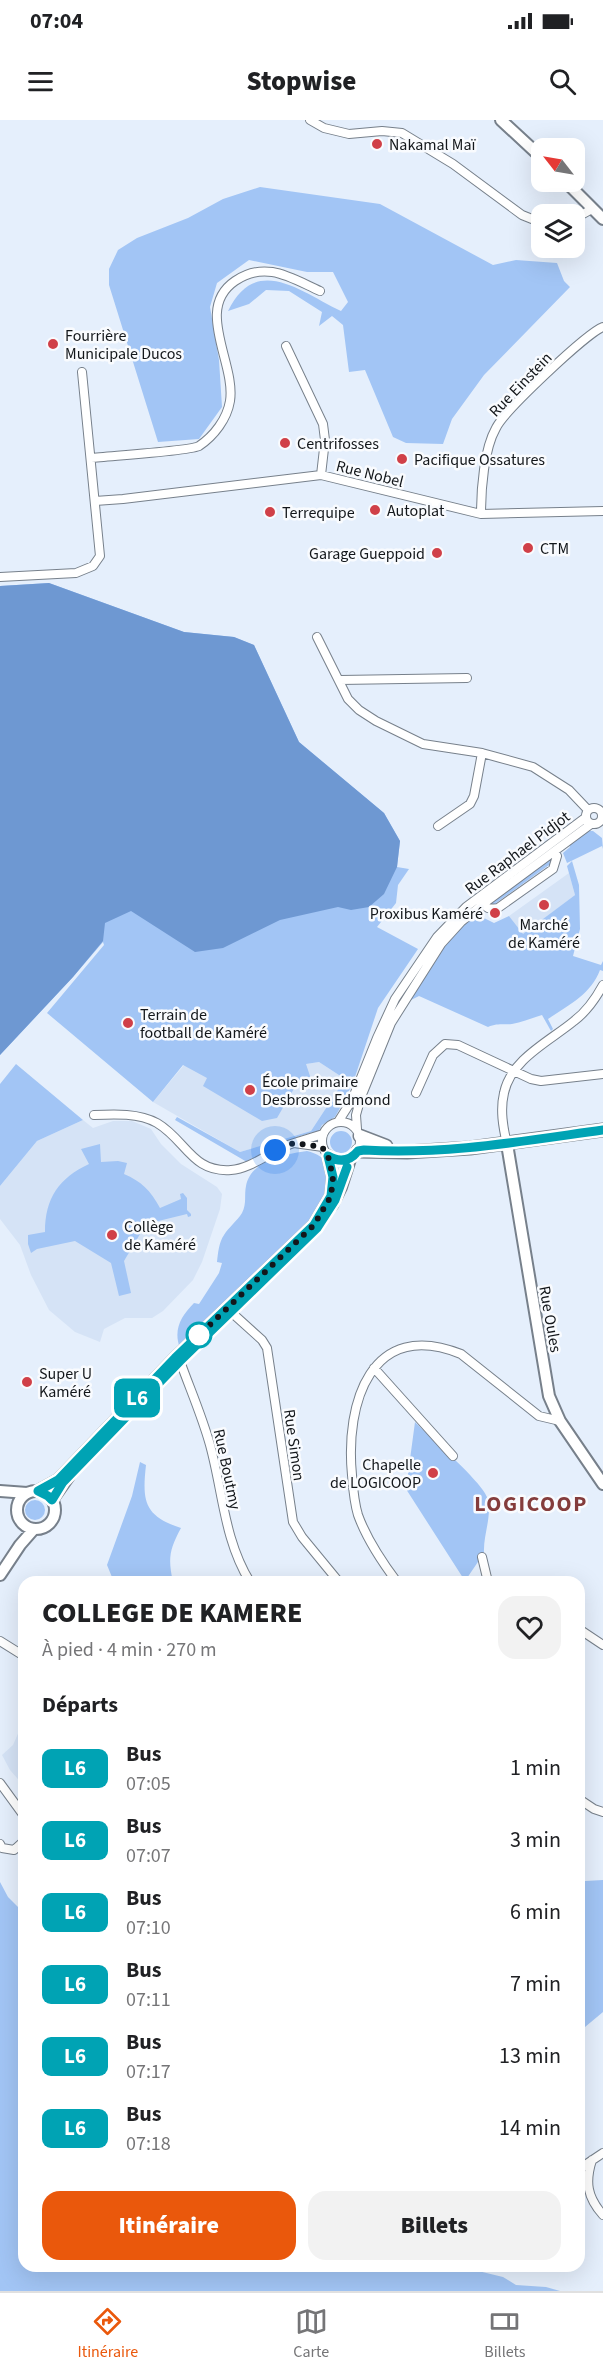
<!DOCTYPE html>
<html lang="fr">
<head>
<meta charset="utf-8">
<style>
  body { margin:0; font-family:"Source Sans 3",sans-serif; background:#f2f2f2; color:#202124; height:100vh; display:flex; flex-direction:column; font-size:22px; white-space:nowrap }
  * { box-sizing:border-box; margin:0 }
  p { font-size:20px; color:#757577 }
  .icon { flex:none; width:33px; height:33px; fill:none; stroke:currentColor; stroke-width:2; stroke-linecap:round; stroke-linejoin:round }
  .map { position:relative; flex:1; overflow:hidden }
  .side { position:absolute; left:18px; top:1456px; width:567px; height:696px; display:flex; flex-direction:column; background:#fff; border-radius:18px; box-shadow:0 6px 24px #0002 }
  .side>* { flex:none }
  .badge { padding:0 12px; border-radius:9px; font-size:21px; line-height:39px }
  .needle { width:39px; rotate:301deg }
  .buttons { position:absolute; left:531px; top:18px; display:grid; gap:12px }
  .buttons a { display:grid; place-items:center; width:54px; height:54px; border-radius:12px; background:#fff; box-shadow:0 6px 24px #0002; font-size:30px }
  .you { position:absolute; width:30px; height:30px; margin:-15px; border:4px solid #fff; border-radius:50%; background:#1a73e8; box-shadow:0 0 0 9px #1a73e833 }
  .map>.badge { position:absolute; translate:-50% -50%; box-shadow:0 0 0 3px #fff }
  h2 { padding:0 24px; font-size:22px; line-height:54px }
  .round { display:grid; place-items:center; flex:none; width:63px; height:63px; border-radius:18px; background:#f2f2f2 }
  .overview { display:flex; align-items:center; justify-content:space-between; height:102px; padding:0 24px }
  h1 { font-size:28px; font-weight:800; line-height:45px }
  .primary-button { display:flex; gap:12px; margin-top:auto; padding:12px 24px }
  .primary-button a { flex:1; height:69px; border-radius:18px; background:#ea580c; color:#fff; font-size:24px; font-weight:800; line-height:69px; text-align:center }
  .primary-button a+a { background:#f2f2f2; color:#202124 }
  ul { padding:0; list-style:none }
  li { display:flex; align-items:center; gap:18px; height:72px; padding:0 24px }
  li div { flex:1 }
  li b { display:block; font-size:22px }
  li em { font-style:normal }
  li .badge { min-width:66px; font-weight:700; text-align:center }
  .status { display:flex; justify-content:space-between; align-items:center; height:42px; padding:0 30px; background:#fff; direction:ltr }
  .status svg { height:16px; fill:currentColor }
  header { display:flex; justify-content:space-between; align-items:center; height:78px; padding:0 24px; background:#fff; font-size:27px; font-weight:800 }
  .menu { display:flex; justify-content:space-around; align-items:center; height:84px; border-top:2px solid #e0e0e0; background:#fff; font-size:16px; color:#757577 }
  .menu a { display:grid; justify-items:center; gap:3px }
  .menu .on { color:#ea580c }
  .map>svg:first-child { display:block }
  .built { fill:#d5e3f6 }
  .green { fill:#a2c5f5 }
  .water { fill:#6e98d2 }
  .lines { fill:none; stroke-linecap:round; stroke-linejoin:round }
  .street-casing { stroke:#77808b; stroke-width:10 }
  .secondary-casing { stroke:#77808b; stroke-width:14 }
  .primary-casing { stroke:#77808b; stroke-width:15 }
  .street { stroke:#fff; stroke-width:8 }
  .secondary { stroke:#fff; stroke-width:10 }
  .primary { stroke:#fff; stroke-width:12 }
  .line-casing { stroke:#fff; stroke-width:14 }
  .line { stroke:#00a3b4; stroke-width:9 }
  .walk { stroke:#13171b; stroke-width:6; stroke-dasharray:0 10.8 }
  .poi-dot { fill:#d04048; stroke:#f9fbfe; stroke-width:2 }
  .stop-dot { fill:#fff; stroke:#00a3b4; stroke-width:3 }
  .labels { text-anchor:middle; stroke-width:5; stroke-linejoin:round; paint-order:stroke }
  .poi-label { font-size:16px; fill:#13171b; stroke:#f9fbfe; text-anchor:start }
  .street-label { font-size:16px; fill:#13171b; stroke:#f9fbfe }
  .district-label { font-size:22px; font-weight:bold; letter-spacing:1.5px; fill:#843c3c; stroke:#f9fbfe }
</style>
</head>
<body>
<div class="status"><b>07:04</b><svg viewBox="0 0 49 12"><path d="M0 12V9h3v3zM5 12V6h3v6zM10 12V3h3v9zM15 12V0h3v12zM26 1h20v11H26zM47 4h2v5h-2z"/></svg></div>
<header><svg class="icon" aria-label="menu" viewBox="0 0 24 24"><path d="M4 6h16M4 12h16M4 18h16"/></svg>Stopwise<svg class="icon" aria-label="search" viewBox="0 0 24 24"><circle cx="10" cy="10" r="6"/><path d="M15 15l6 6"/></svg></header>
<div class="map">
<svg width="603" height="2171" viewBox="0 0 603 2171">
  <rect width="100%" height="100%" fill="#e5effc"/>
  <path class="built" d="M569 753 575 775 523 815 509 796Z
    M210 914 292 946 319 942 345 959 311 1011 240 1032 153 982Z
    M83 1000 93 1008 113 1001H132L151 1009 161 1024 181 1044 217 1067 222 1074 220 1089 202 1142 193 1160 163 1191 152 1198H125L104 1209 100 1222 75 1212 49 1190 31 1155 20 1125 0 1099V1066L37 1021Z
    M24 1600V1666L10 1650 2 1635 13 1625Z"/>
  <path class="green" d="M260 67 380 84 493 145 516 140 557 143 564 161 570 167 484 255 452 299 443 324 406 323 393 317 365 250 349 252 343 205 332 196 319 206 322 192 289 171 266 170 249 184 228 191C256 133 301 172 341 191L348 182 333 152H307L249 140 217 163 210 187 219 240 222 287 199 319 158 322 109 165V149L118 130 137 118 188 98 223 79Z
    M49 463 184 512 234 517 254 525 299 622 384 693 400 721 397 747 409 749 398 765 396 783 377 807 418 829 378 888 353 963 340 988 335 997 322 1005 319 1011C293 1016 269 1029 247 1042L175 1000 177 997 240 1032 311 1011 345 959 319 942 306 944 310 956 308 964 299 960 277 998 262 1001 203 966 207 958 183 945 153 982 47 893 104 825 103 822 73 857 0 935V466Z
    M586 711H593L602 718 603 729 602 726 567 743 563 733 570 727 568 723Z
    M550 739 553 741V749L549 745 496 783 498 788 491 785 490 783 545 740Z
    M572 741 579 765 580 809 573 836 601 845 603 841V851L600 850C591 874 569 885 548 899L553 909 551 911 542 895C532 898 522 902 512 904 503 905 497 903 488 907L419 876 407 882 434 843C439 824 465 801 480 789H485L482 797 494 803 509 796 523 814 575 775 567 746Z
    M16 944 83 1000 37 1021 0 1066V964Z
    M330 1022a11 11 0 1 1 22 0a11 11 0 1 1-22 0Z
    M100 1024 101 1042 118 1041 127 1043 124 1054C141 1061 151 1071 160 1088L181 1079 180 1074 183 1073 187 1078V1090L191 1094V1096L188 1097 187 1094 146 1104 124 1141 131 1173 119 1176 111 1143 75 1121 37 1129 31 1133 28 1124V1115L45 1112C45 1078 59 1058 89 1044L81 1029Z
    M307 1031C350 1041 320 1087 305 1109L180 1228C173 1210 181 1196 194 1183L199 1184 219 1153 222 1143 217 1142C218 1133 219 1122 224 1115 229 1107 237 1101 242 1093 247 1083 244 1076 246 1066 251 1040 285 1034 307 1031Z
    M415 1302C429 1316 482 1362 487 1377 493 1395 483 1414 484 1433L465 1461 406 1369Z
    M140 1342 146 1345C142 1381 144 1396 181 1408 169 1430 168 1439 173 1462H114L107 1445 132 1376Z
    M25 1390a10 10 0 1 1 20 0a10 10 0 1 1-20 0Z
    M579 1757 585 1761 603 1760V1892L579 1912Z
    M0 1762 8 1777 24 1793V2146H458L463 2152 474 2150 503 2157 516 2165 546 2167 560 2171H0Z"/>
  <path class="water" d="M49 463 184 512 234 517 254 525 299 622 384 693 400 721 397 747 384 774 369 787 351 790 338 787 280 800 223 828 195 832 131 791 105 803 103 821 73 857 0 935V466Z"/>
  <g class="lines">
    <g class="street-casing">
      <path id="street" d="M310 0 324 8 349 14 382 11 402 13 453 44 522 95 542 103
        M574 99 592 89
        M286 226 323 304 325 320 321 355
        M91 338C108 336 191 331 199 326 214 316 227 299 230 281 236 243 194 189 235 161 266 140 291 158 320 171
        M95 381 123 379 321 355 481 394 603 391
        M481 394C481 369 484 329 496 308 504 291 587 213 603 207
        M0 457 76 453 93 446 100 436 82 252
        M317 517 348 579 359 590 376 601 423 624 482 633 533 647 569 670 588 690
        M340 560 467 558
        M586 696a8 8 0 1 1 16 0a8 8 0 1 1-16 0Z
        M438 706 470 684 474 676 482 633
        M482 781C486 790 490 789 498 788L553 749 557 736 554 732
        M416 973 433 935 445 924 458 925 531 959 541 961 603 954
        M94 995C115 994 139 993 157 1003 186 1020 192 1053 231 1050 252 1049 273 1029 294 1023
        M322 1021a19 19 0 1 1 38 0a19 19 0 1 1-38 0Z
        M338 1002 352 980 377 918 395 879 437 817 466 787 585 698
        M357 1009 356 995 361 977 391 903 441 824 461 802 483 784 591 704
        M507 1024C503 1007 500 990 504 973 511 939 550 921 574 901 586 892 596 878 603 865
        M323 1027 294 1023 323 1014
        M231 1192 262 1220 267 1228 293 1402 302 1417 339 1462
        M180 1241C190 1269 202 1296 210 1325 223 1372 224 1420 250 1462
        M374 1248 453 1336
        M482 1437 488 1462
        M397 1462C382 1442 367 1420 358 1395 354 1382 353 1368 352 1355 345 1283 371 1198 461 1234L539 1296 560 1301
        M579 1509 603 1525
        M0 1521 24 1536
        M0 1663 24 1696
        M579 1679 594 1689 603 1692
        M0 1724 2 1728 14 1730 24 1721
        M592 2040C585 2062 587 2077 603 2095
        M579 2049 603 2033"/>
    </g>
    <g class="secondary-casing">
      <path id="secondary" d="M501 0 542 38
        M566 62 603 99
        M507 1024 549 1276 560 1301 603 1364
        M332 1085 341 1067 350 1039
        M0 1371 27 1373
        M38 1371 58 1360 175 1238 314 1105 331 1076 333 1057 328 1036
        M17 1390a19 19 0 1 1 38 0a19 19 0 1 1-38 0Z
        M52 1380 69 1356
        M0 1455 20 1425 34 1409"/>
    </g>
    <g class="primary-casing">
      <path id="primary" d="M360 1016 386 1026
        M358 1031 407 1032 470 1028 603 1010"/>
    </g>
    <use href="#street" class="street"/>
    <use href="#secondary" class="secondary"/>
    <use href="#primary" class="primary"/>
  </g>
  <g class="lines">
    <g class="line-casing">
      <path id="line" d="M347 1047 335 1080 317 1108 180 1241 63 1362 52 1380 48 1376 38 1371 58 1360 175 1238 314 1105 331 1076 333 1057 328 1036C340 1043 350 1041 358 1031L364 1030C445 1035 523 1021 603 1010"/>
    </g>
    <use href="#line" class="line"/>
    <path class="walk" d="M199 1215 193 1221 314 1105 331 1076 333 1057 328 1036 322 1027 294 1023 275 1030"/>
  </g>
  <g class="poi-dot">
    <circle cx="377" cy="24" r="6"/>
    <circle cx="53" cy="224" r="6"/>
    <circle cx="285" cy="323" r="6"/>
    <circle cx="402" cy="339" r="6"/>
    <circle cx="375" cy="390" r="6"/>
    <circle cx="270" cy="392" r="6"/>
    <circle cx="528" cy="428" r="6"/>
    <circle cx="437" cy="433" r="6"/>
    <circle cx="544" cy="785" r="6"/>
    <circle cx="495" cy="793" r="6"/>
    <circle cx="128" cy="903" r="6"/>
    <circle cx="250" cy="970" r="6"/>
    <circle cx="112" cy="1115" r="6"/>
    <circle cx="27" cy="1262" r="6"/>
    <circle cx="433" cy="1353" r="6"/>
  </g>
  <circle class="stop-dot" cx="199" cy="1215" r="12"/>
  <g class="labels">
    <g class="poi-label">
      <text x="389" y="30">Nakamal Maï</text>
      <text x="65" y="221">Fourrière<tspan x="65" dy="18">Municipale Ducos</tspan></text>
      <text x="297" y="329">Centrifosses</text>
      <text x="414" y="345">Pacifique Ossatures</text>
      <text x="387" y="396">Autoplat</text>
      <text x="282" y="398">Terrequipe</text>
      <text x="540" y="434">CTM</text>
      <text x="425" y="439" text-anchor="end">Garage Gueppoid</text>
      <text x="483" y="799" text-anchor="end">Proxibus Kaméré</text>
      <text x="544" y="810" text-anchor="middle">Marché<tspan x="544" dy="18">de Kaméré</tspan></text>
      <text x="140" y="900">Terrain de<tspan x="140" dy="18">football de Kaméré</tspan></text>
      <text x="262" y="967">École primaire<tspan x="262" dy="18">Desbrosse Edmond</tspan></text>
      <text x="124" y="1112">Collège<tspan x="124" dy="18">de Kaméré</tspan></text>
      <text x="39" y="1259">Super U<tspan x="39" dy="18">Kaméré</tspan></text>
      <text x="421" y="1350" text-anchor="end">Chapelle<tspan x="421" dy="18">de LOGICOOP</tspan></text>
    </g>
    <g class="street-label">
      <text transform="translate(520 264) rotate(-46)" y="6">Rue Einstein</text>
      <text transform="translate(370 353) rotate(14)" y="6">Rue Nobel</text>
      <text transform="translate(517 732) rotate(-37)" y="6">Rue Raphael Pidjot</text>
      <text transform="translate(551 1199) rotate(80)" y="6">Rue Oules</text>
      <text transform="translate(295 1325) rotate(82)" y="6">Rue Simon</text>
      <text transform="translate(228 1349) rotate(78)" y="6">Rue Boutmy</text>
    </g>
    <g class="district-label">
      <text x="531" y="1391">LOGICOOP</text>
    </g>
  </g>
</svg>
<div class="buttons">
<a><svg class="needle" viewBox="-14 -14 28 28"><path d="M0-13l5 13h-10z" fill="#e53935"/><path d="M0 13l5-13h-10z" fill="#757577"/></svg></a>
<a><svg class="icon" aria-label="layers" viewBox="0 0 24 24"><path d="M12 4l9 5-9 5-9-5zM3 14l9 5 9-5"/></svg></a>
</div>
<div class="you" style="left:275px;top:1030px"></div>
<b class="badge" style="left:137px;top:1278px;background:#00a3b4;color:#fff">L6</b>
<section class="side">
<div class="overview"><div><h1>COLLEGE DE KAMERE</h1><p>À pied · 4 min · 270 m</p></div><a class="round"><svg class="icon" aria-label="heart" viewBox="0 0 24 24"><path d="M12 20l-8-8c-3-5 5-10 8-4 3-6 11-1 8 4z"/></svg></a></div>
<h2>Départs</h2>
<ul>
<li><span class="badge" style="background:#00a3b4;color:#fff">L6</span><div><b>Bus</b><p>07:05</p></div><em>1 min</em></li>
<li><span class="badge" style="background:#00a3b4;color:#fff">L6</span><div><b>Bus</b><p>07:07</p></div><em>3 min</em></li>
<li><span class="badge" style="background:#00a3b4;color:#fff">L6</span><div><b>Bus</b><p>07:10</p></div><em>6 min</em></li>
<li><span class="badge" style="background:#00a3b4;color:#fff">L6</span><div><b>Bus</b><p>07:11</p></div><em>7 min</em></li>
<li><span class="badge" style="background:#00a3b4;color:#fff">L6</span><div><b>Bus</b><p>07:17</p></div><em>13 min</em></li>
<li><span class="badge" style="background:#00a3b4;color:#fff">L6</span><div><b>Bus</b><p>07:18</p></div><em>14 min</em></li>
</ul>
<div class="primary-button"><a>Itinéraire</a><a>Billets</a></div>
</section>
</div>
<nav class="menu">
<a class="on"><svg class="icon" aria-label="directions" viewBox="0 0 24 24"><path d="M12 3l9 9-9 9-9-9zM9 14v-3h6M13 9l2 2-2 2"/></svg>Itinéraire</a>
<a><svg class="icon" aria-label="map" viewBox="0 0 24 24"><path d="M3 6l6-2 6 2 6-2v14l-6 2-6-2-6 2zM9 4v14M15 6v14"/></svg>Carte</a>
<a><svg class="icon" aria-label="tickets" viewBox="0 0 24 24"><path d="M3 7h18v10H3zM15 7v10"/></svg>Billets</a>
</nav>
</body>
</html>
